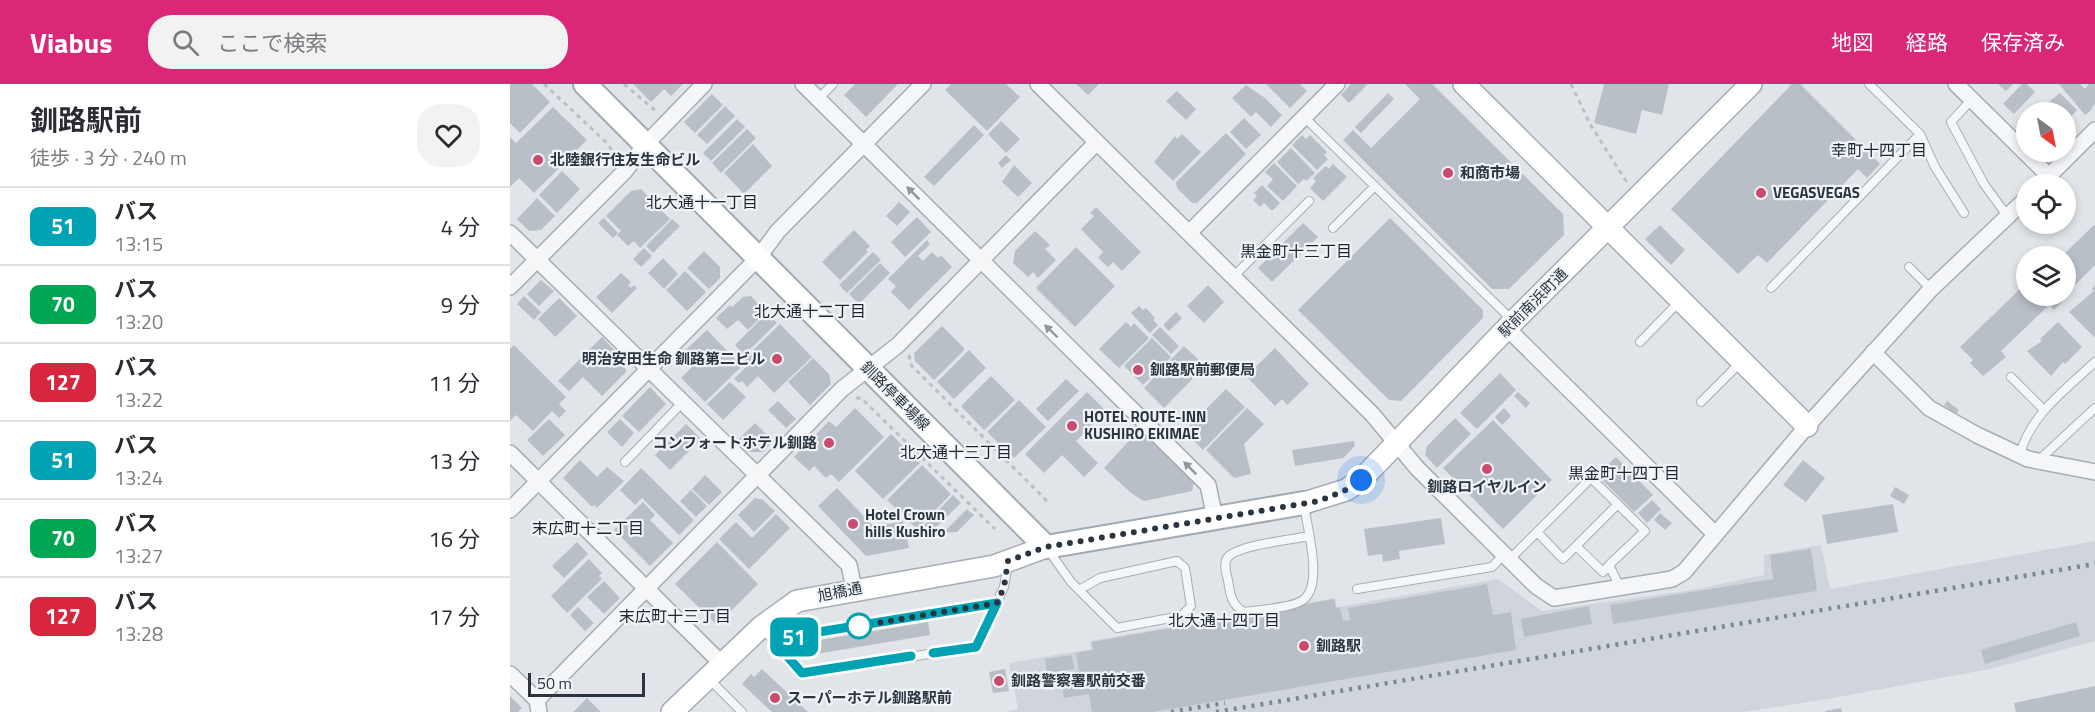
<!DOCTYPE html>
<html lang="ja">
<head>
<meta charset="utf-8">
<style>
  body { margin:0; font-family:"Titillium Web","Noto Sans JP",sans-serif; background:#f2f2f3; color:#2b2b33; height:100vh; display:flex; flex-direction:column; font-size:22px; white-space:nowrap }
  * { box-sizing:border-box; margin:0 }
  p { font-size:20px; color:#7c7c81 }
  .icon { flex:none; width:33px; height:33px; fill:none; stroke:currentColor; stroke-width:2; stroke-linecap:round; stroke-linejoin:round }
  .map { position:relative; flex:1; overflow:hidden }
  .side { display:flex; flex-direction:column; background:#fff; width:510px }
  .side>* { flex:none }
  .badge { padding:0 12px; border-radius:9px; font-size:21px; line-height:39px }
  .needle { width:39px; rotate:148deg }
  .buttons { position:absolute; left:1506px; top:18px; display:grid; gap:12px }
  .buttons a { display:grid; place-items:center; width:60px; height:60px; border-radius:50%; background:#fff; box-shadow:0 3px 9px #0003; font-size:30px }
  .scale { position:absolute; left:18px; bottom:15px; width:117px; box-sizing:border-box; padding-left:6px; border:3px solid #2a3540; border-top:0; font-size:16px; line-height:21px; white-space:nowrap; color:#2a3540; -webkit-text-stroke:4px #f1f4f7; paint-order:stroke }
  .you { position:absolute; width:30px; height:30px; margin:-15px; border:4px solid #fff; border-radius:50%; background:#1a73e8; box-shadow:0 0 0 9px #1a73e833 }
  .map>.badge { position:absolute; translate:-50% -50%; box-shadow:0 0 0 3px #fff }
  .round { display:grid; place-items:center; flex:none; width:63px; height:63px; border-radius:24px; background:#f2f2f3 }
  .headline { display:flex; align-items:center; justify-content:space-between; height:102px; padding:0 30px }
  h1 { font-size:28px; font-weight:700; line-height:45px }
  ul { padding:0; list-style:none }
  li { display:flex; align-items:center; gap:18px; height:78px; padding:0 30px; border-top:2px solid #e1e1e2 }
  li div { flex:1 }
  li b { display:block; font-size:22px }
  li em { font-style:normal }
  li .badge { min-width:66px; font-weight:700; text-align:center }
  header { display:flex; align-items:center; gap:36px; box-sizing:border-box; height:84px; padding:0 30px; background:#db2777; color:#fff }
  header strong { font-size:28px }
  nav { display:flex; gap:33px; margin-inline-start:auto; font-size:21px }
  .search { width:420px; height:54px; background:#f2f2f3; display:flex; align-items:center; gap:15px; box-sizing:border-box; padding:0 21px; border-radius:24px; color:#7c7c81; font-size:22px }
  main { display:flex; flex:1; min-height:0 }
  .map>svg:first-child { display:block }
  .built { fill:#cfd5db }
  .building { fill:#b8bfc6 }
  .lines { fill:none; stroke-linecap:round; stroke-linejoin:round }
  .lane-casing { stroke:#a6adb3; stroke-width:10 }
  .street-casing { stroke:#a6adb3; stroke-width:18 }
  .secondary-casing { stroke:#a6adb3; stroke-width:24 }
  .primary-casing { stroke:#a1abb4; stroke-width:26 }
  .path { stroke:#bbc0c4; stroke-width:3; stroke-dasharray:4.5 4.5; stroke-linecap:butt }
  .lane { stroke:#f4f6f8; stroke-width:8 }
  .street { stroke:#f4f6f8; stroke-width:15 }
  .secondary { stroke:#fff; stroke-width:21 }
  .primary { stroke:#fff; stroke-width:22 }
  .rail { stroke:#7b8792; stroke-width:4.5; stroke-dasharray:3 6; stroke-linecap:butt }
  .oneway { fill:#8f969c }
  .line-casing { stroke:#fff; stroke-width:14 }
  .line { stroke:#00a3b4; stroke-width:9 }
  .walk { stroke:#2a3540; stroke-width:6; stroke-dasharray:0 10.8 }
  .poi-dot { fill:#c94b6d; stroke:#f1f4f7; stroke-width:2 }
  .stop-dot { fill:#fff; stroke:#00a3b4; stroke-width:3 }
  .labels { text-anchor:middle; stroke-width:4.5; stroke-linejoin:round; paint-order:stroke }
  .poi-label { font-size:15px; font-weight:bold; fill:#2a3540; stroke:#f1f4f7; text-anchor:start }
  .street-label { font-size:15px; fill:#2a3540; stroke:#f1f4f7 }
  .neighbourhood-label { font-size:16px; fill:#1c2631; stroke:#f1f4f7 }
</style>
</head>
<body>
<header>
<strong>Viabus</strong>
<div class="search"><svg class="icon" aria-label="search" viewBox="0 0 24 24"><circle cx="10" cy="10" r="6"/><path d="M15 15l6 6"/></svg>ここで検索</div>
<nav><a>地図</a><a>経路</a><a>保存済み</a></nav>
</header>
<main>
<section class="side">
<div class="headline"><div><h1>釧路駅前</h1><p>徒歩 · 3 分 · 240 m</p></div><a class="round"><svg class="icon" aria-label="heart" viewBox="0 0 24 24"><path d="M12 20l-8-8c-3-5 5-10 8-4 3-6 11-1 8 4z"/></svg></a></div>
<ul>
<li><span class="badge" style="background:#00a3b4;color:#fff">51</span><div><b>バス</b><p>13:15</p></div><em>4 分</em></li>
<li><span class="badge" style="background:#00a651;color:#fff">70</span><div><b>バス</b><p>13:20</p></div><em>9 分</em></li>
<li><span class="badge" style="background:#d7263d;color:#fff">127</span><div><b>バス</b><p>13:22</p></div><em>11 分</em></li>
<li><span class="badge" style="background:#00a3b4;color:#fff">51</span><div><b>バス</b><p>13:24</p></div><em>13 分</em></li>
<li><span class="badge" style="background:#00a651;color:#fff">70</span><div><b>バス</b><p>13:27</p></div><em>16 分</em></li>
<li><span class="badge" style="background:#d7263d;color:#fff">127</span><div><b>バス</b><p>13:28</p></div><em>17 分</em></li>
</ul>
</section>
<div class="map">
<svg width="1585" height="628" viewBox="0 0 1585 628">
  <rect width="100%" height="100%" fill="#e1e5e9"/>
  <path class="built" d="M1585 457V557L1480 585 1318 615 1233 628H495L508 625 499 579 581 565 580 557 825 514 827 523 988 495 1032 527 1182 506 1254 491V471L1311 461 1320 505Z"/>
  <path class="building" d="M0 0H22L40 18 10 49 0 39Z
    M123 0H173L161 12 154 5 141 18Z
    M345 0H388L356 33 334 11Z
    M441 0H496L510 13 477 47 435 6Z
    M566 0H589L578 11Z
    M756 0H790L797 7 780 24Z
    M841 0H858L839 19 831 11Z
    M895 0H922L1053 130 1054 151 999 205H982L833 56 843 46 861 64 910 15Z
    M1094 0H1159L1152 31 1132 26 1126 50 1084 39Z
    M1282 0H1290L1370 80 1357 94 1348 85 1257 179 1248 171 1228 190 1161 125Z
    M1488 0H1503L1496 7Z
    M1512 0H1517L1525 8 1504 30 1493 20Z
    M1549 0H1570L1575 5 1579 0H1585V19L1580 27 1575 31Z
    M736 1 755 14 772 31 761 43 746 28 741 33 722 14Z
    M667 7 686 25 676 36 656 17Z
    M878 9 884 15 851 49 845 43Z
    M1550 9 1567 26 1556 38V28H1533L1530 25Z
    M202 10 213 21 185 49 174 38Z
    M215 22 225 32 197 60 187 51Z
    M43 23 77 56 24 109 9 94 0 103V53L6 59Z
    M734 34 751 51 736 65 720 48Z
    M227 35 235 43 201 77 193 69Z
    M491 37 510 55 496 69 478 50Z
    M464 41 474 51 424 102 414 93Z
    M237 45 246 54 211 89 202 79Z
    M716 49 736 70 687 119H682L667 104 666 98Z
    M672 50 691 68 663 97 644 78 665 52 667 55Z
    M792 51 796 55 800 51 817 68 814 71 818 75 807 86 782 61Z
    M243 60 262 82 234 110 214 89Z
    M781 64 805 89 796 97 794 95 788 100 767 78Z
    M496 71 501 76 492 84 488 79Z
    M764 79 787 102 773 117 757 102 763 95 755 88Z
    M823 80 837 93 813 117 800 104 806 97 803 94 816 82 819 85Z
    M504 81 522 99 508 113 492 98Z
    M52 87 70 105 47 129 29 111Z
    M752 101 770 119 762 127 754 119 750 123 743 116 747 112 744 109Z
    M131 105 160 135 130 164 124 157 118 162 107 151 111 147 96 132 121 107Z
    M27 114 45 132 31 146 19 147 7 135Z
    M389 118 400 128 387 142 376 132Z
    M586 123 631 168 612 187 603 178 598 183 588 174 593 168 571 145 584 132 580 129Z
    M407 133 421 148 395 173 381 158Z
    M94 134 108 149 103 154 88 139Z
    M880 134 973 226V234L891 317 879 316 788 226Z
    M162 135 170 142 143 169 136 162Z
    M793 139 808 153 762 198 748 184Z
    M1585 140V181L1556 210V172H1552Z
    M1150 141 1175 166 1161 181 1135 155Z
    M344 146 360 162 356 166 358 168 330 196 312 178Z
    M525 147 540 161 535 165 546 176 528 194 523 188 518 193 503 179 505 167Z
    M417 156 420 160 408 172 413 177 422 168 428 174 431 171 442 183 399 226 381 208 386 202 378 195Z
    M566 163 605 202 565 243 526 204Z
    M134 164 142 172 131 183 123 175Z
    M194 167 210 183V194L199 205 177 184Z
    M363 168 371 176 337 209 329 201Z
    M153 174 168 190 154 205 138 189Z
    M370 179 380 189 349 220 339 210Z
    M175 187 196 208 177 227 156 206Z
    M111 189 121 198 118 201 121 204 124 201 127 204 102 229 86 213Z
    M31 196 44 207 29 222 17 210Z
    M698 201 714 218 694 239 677 222Z
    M1585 201V252L1584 253 1559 228 1584 207 1582 205Z
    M1512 203 1516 212H1558L1544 226 1539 221 1491 267 1496 273 1473 292 1460 279 1463 276 1450 263Z
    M14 212 31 228 24 236 7 220Z
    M241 212 256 228 238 246 228 236 217 245 206 234 220 221 222 223 233 213Z
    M49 214 67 232 45 253 28 235Z
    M629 222 633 226 636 224 645 234 643 236 648 241 640 249 621 229Z
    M666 228 672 234 659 247 653 241Z
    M257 229 267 239 234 271 225 261Z
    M616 238 621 243 624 239 639 254 609 284 589 265Z
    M1548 238 1572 263 1555 280 1553 278 1541 292 1517 267 1532 257 1530 255Z
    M270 240 302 273 264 309 248 292 237 303 232 297 229 299 224 295 237 282 232 277Z
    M432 242 455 265 424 296 405 277 404 269Z
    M650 243 669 262 661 270 642 251Z
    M197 246 232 282 195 318 171 294 182 283 170 271Z
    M92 253 113 275 116 288 92 312 73 293 59 307 48 297Z
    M642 254 661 273 633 301 614 282Z
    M4 261 56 313 49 320 56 327 49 334 42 327 23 347 6 331 0 337V265Z
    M674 262 695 282 654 324 634 304Z
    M765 264 799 300 777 321 772 315 765 322 736 292Z
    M459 266 476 284 444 315 427 298Z
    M303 274 319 290 321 300 300 321 278 298Z
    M990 289 1006 306 967 345 950 329Z
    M481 292 505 316 474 346 451 322Z
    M556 295 569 307 538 337 526 325Z
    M220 298 236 313 213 336 197 320Z
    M140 303 156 320 129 348 112 332Z
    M716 305 735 323 693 366 674 347Z
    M577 308 596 327 566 357 588 379 574 393 552 371 534 389 515 370Z
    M1008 308 1020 319 1016 324 1004 312Z
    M509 316 536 343 504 374 477 348Z
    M268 317 286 335 276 344 258 326Z
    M1437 317 1449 326 1446 330 1434 321Z
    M345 324 374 353 329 398 321 390 316 394 304 382 299 387 284 373 319 337 326 343Z
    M737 324 754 340 734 360 741 390 724 394 696 366Z
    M994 324 1001 332 992 341 985 333Z
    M945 334 961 350 927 384 915 371 917 362Z
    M39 335 55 351 33 372 17 356Z
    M110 335 124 349 112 363 97 348Z
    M983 336 1042 396 993 445 933 384Z
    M245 339 263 357 253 368H240L228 356Z
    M176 340 191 355 160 386 145 371Z
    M628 347 636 348 685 393 682 407 634 417 621 409 594 384Z
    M381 350 410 379 373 415 345 387Z
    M844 357 845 362 833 374 785 382 782 366Z
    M1106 373 1143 411 1124 428 1087 391Z
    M70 376 87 393 97 383 114 397 87 424 84 421 82 423 53 394Z
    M1293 376 1315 394 1296 418 1273 401Z
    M412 381 441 410 407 445 377 416Z
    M131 384 184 436 169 451 132 414 125 421 110 406Z
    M195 391 212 408 199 421 182 405Z
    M1385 403 1399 411 1394 420 1380 412Z
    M327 404 364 443 393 437 399 464 356 472 308 422Z
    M181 406 197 422 186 433 170 417Z
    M443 411 451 419 421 448 414 441Z
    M245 414 253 416 265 427 244 448 228 431Z
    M1142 416 1151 425 1137 439 1128 429Z
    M133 418 145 431 140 436 163 459 140 482 104 446Z
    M1383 420 1388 448 1317 460 1312 431Z
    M457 425 464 431 447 448 433 449Z
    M1150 429 1162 439 1155 446 1144 436Z
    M266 430 280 444 239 485 209 455 226 438 242 454Z
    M931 434 935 460 889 467 890 475 873 478 872 470 858 472 854 445Z
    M67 458 78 470 54 494 42 482Z
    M207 458 248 500 207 541 165 500Z
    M1301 465 1307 507 1103 540 1100 521 1263 495 1260 471Z
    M79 475 92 489 89 492 92 495 57 529 41 512Z
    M94 497 110 514 94 530 77 513Z
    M977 500 983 531 1001 528 1006 566 643 628H582L579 610 554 614 550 590 569 587 566 569 583 566 582 558 824 515 826 524 830 523 833 537 840 536 838 524Z
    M1079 522 1082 540 1014 553 1011 535Z
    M68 523 84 539 75 547 60 531Z
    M418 538 420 551 306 570 304 557Z
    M1566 538 1570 552 1475 580 1471 566Z
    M562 571 564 585 537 589 535 575Z
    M252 585 298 628H262L232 600 241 590 244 593Z
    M495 585 499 607 483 609 479 588Z
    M1585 602V628H1506L1504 619Z
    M0 612 12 624 8 628H0Z
    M77 614 91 628H63Z
    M1331 624 1332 628H1315V627Z"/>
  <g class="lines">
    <g class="lane-casing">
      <path id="lane" d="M1359 0 1410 50 1425 83 1454 129
        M308 15 323 0
        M1462 15 1441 38 1474 100 1498 133
        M794 33 1003 237
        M823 144 865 102
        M1399 183 1421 205
        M724 192 799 117
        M1261 204 1410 50
        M1130 258 1170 217
        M1501 293 1534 326
        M1191 318 1231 278
        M1510 371C1519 332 1556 305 1585 278
        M1529 376 1585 324
        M115 378 172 319
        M794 421C797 444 814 501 793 516 783 524 747 526 733 528 721 519 720 510 718 496 716 489 713 479 718 473 728 461 781 456 799 452
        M1027 448 1053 475 1108 420
        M1066 462 1093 488 1099 481
        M539 467 561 498 607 544 671 532 681 522 675 484 667 477 590 494 569 506
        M999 476 1081 394 1135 447 1099 481 1110 503
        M847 505 982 483 994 470
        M252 544 292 589 466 563 494 503 498 479
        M270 564 284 552 487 519
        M199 595 232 628"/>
    </g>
    <g class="street-casing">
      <path id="street" d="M293 0 698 401 705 434
        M528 0 862 330 907 384 1026 502 1044 514 1162 495 1174 488 1297 342 1421 205 1516 115
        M1446 0 1539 92
        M1531 100 1585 46
        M680 148 827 0
        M0 149 339 481 344 505
        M0 203 114 88 136 60 194 0
        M997 244 1205 450
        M1363 268 1419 324 1467 351 1518 375 1585 388
        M0 369 211 579
        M0 426 248 174 268 147 413 0
        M0 590 27 616 29 628
        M27 616 332 305 388 261 587 58"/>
    </g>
    <g class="secondary-casing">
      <path id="secondary" d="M954 0 1297 342
        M794 419 836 406 851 396 997 244 1241 0
        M162 628 251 543 287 517 484 482 536 463"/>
    </g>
    <g class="primary-casing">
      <path id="primary" d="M75 0 536 463 794 419"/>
    </g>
    <path class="path" d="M34 0 98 60 106 73
      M114 0 147 28
      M1061 0 1080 40 1116 97 1115 99
      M399 271 401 281 540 420
      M346 314H351L485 445"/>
    <use href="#lane" class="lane"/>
    <use href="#street" class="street"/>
    <use href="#secondary" class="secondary"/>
    <use href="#primary" class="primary"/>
    <path class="rail" d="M661 628 715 619
      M706 628 1585 480"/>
  </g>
  <defs><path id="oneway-solid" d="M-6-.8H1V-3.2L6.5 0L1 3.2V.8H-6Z" transform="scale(1.5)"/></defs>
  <g class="oneway">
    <use href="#oneway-solid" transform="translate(403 109) rotate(-135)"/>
    <use href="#oneway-solid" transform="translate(541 247) rotate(-136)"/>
    <use href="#oneway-solid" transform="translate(680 384) rotate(-135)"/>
  </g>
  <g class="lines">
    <g class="line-casing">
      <path id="line" d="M401 572 292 589 270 564 284 552 487 519 466 563 423 569"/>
    </g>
    <use href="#line" class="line"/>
    <path class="walk" d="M349 542 487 519 494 503 498 477 536 463 809 417 836 406 851 396"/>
  </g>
  <g class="poi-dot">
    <circle cx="28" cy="76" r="6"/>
    <circle cx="938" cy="89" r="6"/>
    <circle cx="1251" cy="109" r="6"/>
    <circle cx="267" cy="275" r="6"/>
    <circle cx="628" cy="286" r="6"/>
    <circle cx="562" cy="342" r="6"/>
    <circle cx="319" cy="359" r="6"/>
    <circle cx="977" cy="385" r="6"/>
    <circle cx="343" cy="440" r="6"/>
    <circle cx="794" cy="562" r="6"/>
    <circle cx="489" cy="597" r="6"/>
    <circle cx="265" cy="614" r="6"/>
  </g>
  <circle class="stop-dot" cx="349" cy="542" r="12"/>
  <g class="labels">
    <g class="poi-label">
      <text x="40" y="81">北陸銀行住友生命ビル</text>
      <text x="950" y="94">和商市場</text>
      <text x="1263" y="114">VEGASVEGAS</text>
      <text x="255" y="280" text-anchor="end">明治安田生命 釧路第二ビル</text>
      <text x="640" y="291">釧路駅前郵便局</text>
      <text x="574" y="338">HOTEL ROUTE-INN<tspan x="574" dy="17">KUSHIRO EKIMAE</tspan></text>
      <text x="307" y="364" text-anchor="end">コンフォートホテル釧路</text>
      <text x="977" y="408" text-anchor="middle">釧路ロイヤルイン</text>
      <text x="355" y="436">Hotel Crown<tspan x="355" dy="17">hills Kushiro</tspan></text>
      <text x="806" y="567">釧路駅</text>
      <text x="501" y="602">釧路警察署駅前交番</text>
      <text x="277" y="619">スーパーホテル釧路駅前</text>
    </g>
    <g class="street-label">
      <text transform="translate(1023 219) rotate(-45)" y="5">駅前南浜町通</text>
      <text transform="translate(385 312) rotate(45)" y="5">釧路停車場線</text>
      <text transform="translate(330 508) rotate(-11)" y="5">旭橋通</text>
    </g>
    <g class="neighbourhood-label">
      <text x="1369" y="72">幸町十四丁目</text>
      <text x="192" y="124">北大通十一丁目</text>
      <text x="786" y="173">黒金町十三丁目</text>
      <text x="300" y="233">北大通十二丁目</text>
      <text x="446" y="374">北大通十三丁目</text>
      <text x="1114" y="395">黒金町十四丁目</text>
      <text x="78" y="450">末広町十二丁目</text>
      <text x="165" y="538">末広町十三丁目</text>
      <text x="714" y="542">北大通十四丁目</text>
    </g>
  </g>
</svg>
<div class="buttons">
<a><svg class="needle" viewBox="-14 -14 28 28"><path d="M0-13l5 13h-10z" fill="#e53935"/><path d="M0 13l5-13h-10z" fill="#7c7c81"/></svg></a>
<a><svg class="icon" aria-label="locate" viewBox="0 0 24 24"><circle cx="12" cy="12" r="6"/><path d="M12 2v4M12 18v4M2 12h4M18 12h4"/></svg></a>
<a><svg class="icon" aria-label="layers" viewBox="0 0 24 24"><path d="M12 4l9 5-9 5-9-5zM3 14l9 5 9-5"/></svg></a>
</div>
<div class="scale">50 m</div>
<div class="you" style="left:851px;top:396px"></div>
<b class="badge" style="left:284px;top:553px;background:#00a3b4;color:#fff">51</b>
</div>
</main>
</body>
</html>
